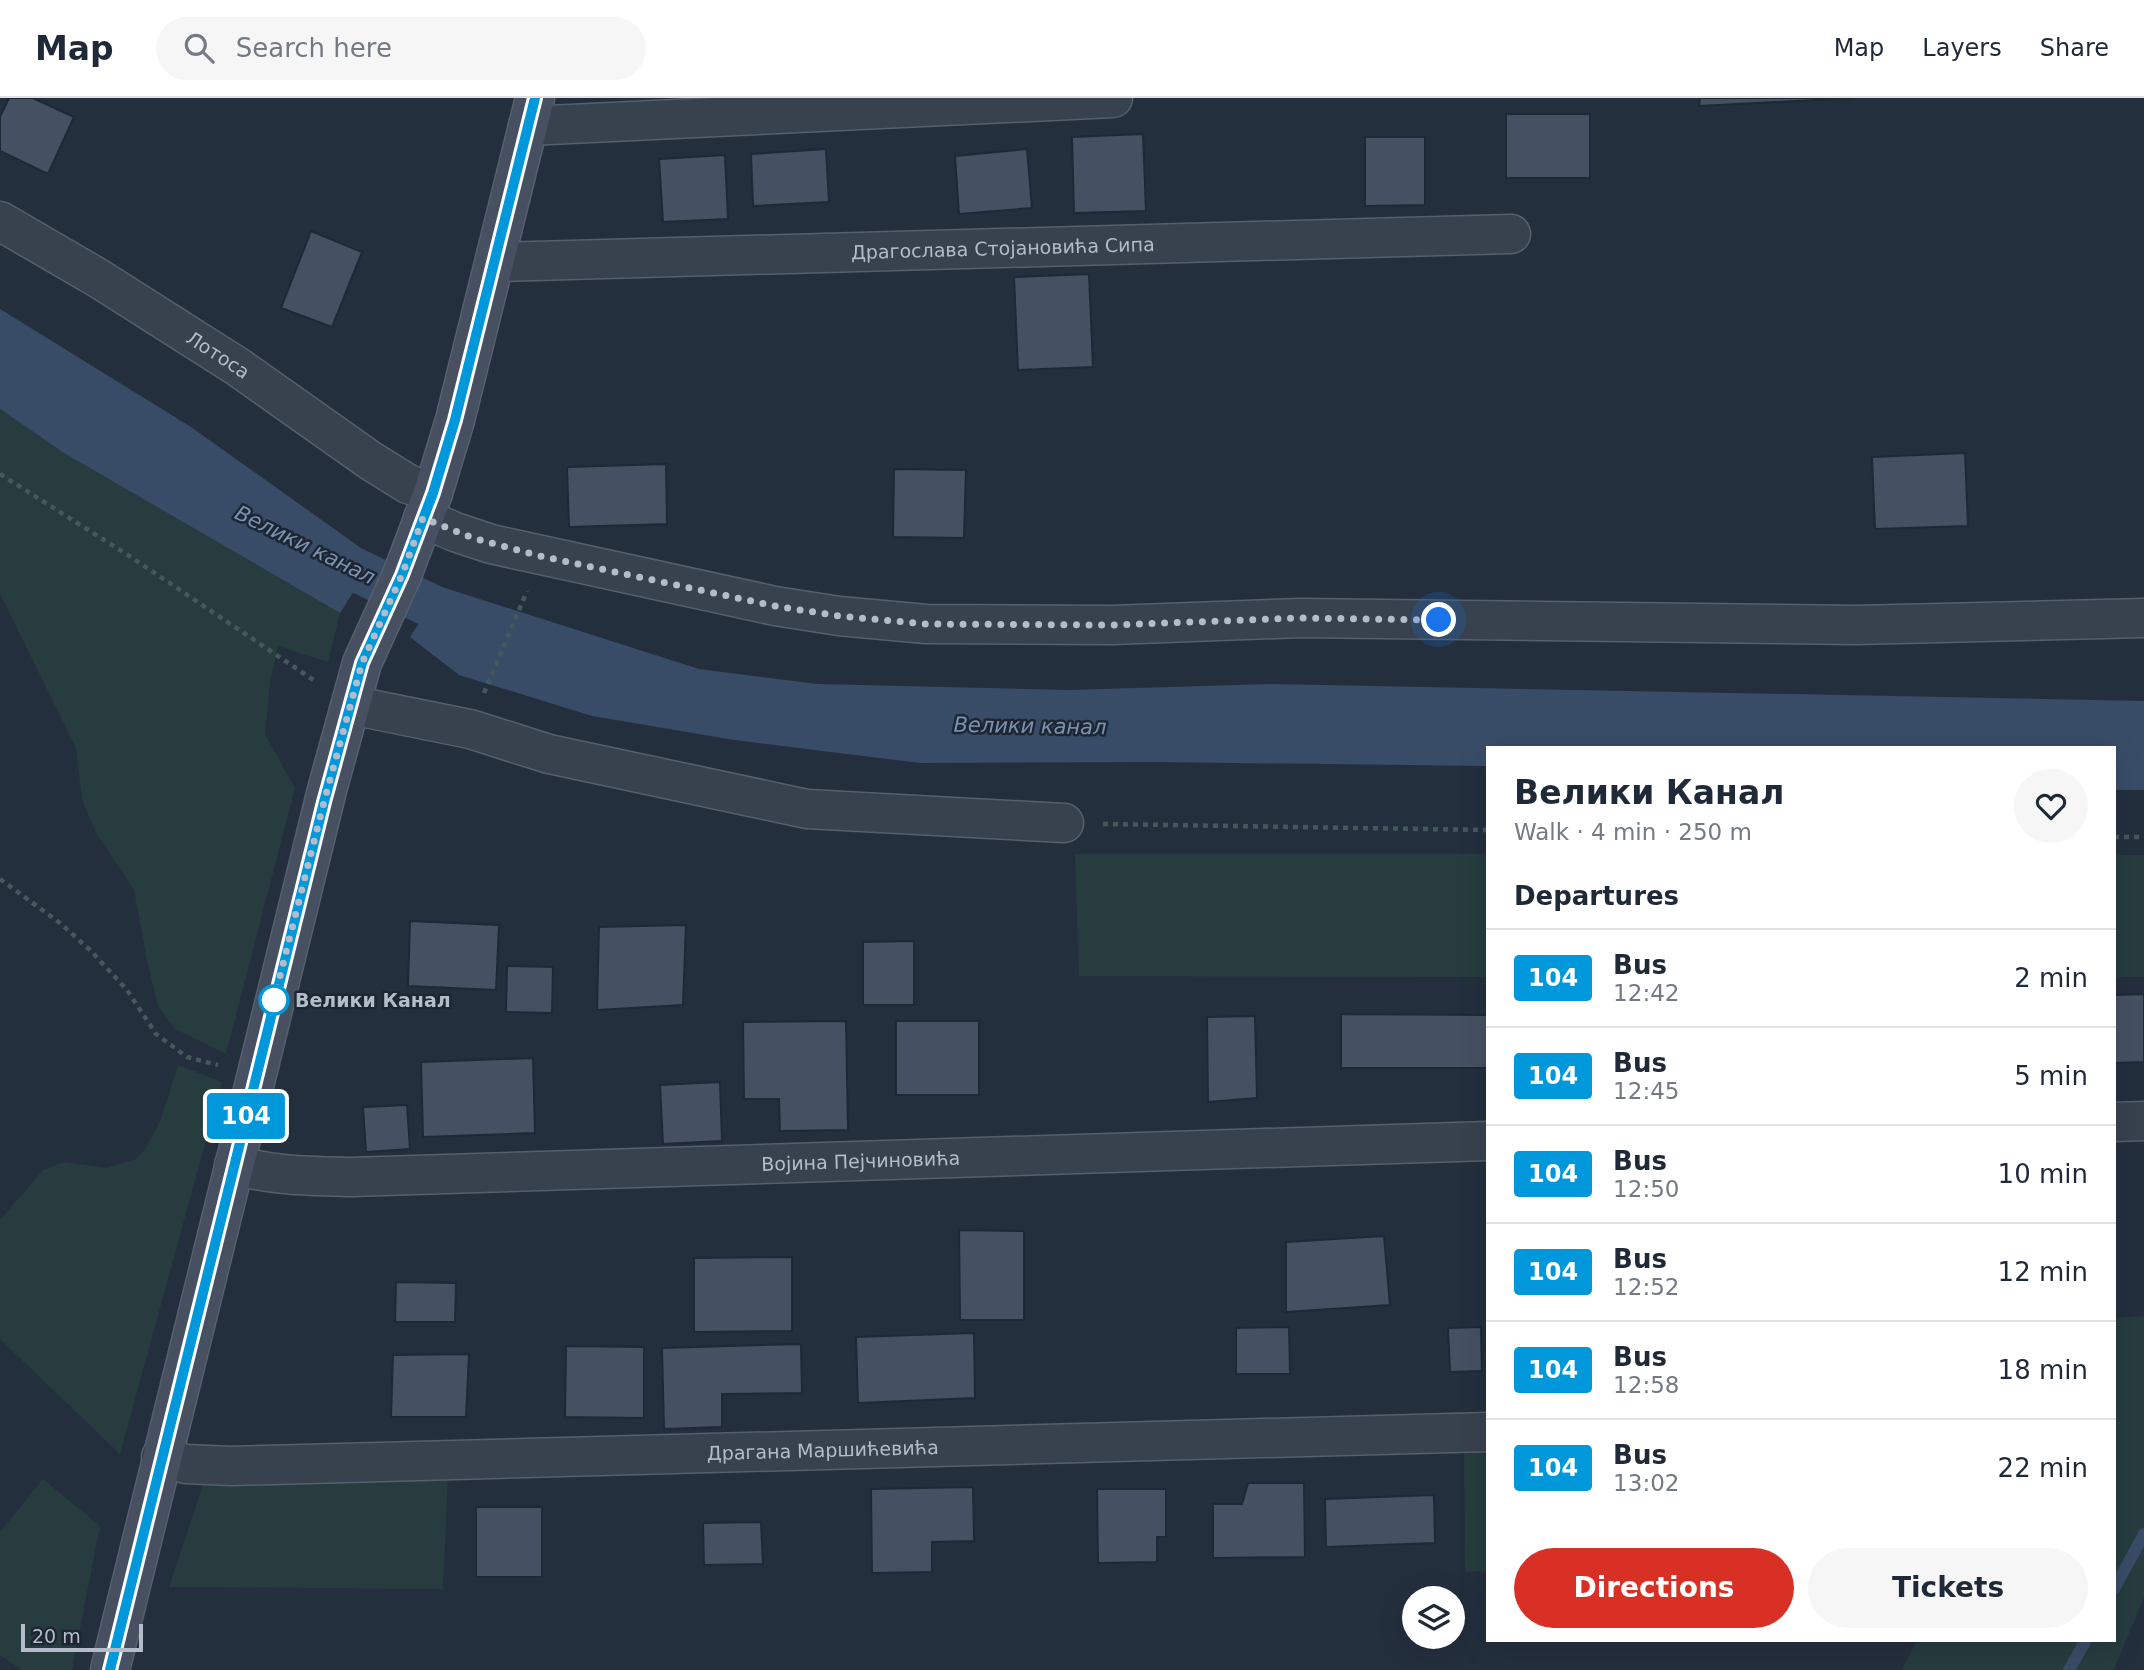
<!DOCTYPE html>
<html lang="en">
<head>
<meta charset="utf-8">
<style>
  body { margin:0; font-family:"DejaVu Sans",sans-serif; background:#f6f6f7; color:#1f2937; height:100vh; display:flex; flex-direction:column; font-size:26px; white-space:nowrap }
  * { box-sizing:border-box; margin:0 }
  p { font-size:23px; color:#747a83 }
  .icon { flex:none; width:38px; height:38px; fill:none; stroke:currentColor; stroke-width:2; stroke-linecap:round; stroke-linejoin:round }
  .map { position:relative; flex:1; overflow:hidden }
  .panel { position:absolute; left:1486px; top:648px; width:630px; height:896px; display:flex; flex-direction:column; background:#fff; border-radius:0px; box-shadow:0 7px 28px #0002 }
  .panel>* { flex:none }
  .badge { padding:0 14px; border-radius:5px; font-size:24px; line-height:46px }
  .fabs { position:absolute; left:1402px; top:1488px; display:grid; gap:14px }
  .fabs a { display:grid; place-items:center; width:63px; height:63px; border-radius:50%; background:#fff; box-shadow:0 7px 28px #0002; font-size:35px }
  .scale { position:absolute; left:21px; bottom:18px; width:122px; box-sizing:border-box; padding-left:7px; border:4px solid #b4bcc9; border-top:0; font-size:19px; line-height:24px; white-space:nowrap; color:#b4bcc9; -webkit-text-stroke:5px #1d2633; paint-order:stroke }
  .you { position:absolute; width:35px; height:35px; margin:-18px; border:5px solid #fff; border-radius:50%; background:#1a73e8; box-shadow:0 0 0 10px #1a73e833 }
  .map>.badge { position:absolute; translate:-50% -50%; box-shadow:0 0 0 4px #fff }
  h2 { padding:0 28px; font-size:26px; line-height:63px }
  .round { display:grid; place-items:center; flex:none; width:74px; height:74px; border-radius:37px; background:#f6f6f7 }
  .headline { display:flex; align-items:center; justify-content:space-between; height:119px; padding:0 28px }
  h1 { font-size:33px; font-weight:800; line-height:52px }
  .primary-button { display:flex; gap:14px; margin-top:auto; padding:14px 28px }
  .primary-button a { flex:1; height:80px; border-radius:42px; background:#d93025; color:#fff; font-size:28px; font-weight:800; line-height:80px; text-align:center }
  .primary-button a+a { background:#f6f6f7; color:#1f2937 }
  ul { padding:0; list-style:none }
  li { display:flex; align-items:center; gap:21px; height:98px; padding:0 28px; border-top:2px solid #e0e1e3 }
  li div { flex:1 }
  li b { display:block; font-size:26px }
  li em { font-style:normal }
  li .badge { min-width:77px; font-weight:700; text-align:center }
  header { display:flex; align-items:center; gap:42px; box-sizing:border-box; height:98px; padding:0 35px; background:#fff; border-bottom:2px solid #e0e1e3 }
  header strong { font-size:33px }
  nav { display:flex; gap:38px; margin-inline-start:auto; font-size:24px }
  .search { width:490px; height:63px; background:#f6f6f7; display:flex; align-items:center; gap:18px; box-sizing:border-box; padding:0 24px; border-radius:38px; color:#747a83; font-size:26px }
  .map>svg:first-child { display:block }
  .green { fill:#263c3f }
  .water { fill:#394c67 }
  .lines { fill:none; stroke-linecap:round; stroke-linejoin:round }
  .stream { stroke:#394c67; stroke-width:12 }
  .canal { stroke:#394c67; stroke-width:44 }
  .building { fill:#455162; stroke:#1f2835; stroke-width:2 }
  .street-casing { stroke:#565f6c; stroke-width:41 }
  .secondary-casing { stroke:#565f6c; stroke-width:41 }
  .path { stroke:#44595c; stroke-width:4.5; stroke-dasharray:5 5; stroke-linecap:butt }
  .street { stroke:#38414e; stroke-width:38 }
  .secondary { stroke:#465061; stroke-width:38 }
  .line-casing { stroke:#fff; stroke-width:16 }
  .line { stroke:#0098da; stroke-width:10 }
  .walk { stroke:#b4bcc9; stroke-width:7; stroke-dasharray:0 12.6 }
  .stop-dot { fill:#fff; stroke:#0098da; stroke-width:3.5 }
  .labels { text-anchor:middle; stroke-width:5; stroke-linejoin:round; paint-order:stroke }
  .street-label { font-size:19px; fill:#b4bcc9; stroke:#1d2633 }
  .stop-label { font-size:19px; font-weight:bold; fill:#b4bcc9; stroke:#1d2633; text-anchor:start }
  .water-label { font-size:21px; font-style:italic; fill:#7c92b1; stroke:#1d2633 }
</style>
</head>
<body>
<header>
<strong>Map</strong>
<div class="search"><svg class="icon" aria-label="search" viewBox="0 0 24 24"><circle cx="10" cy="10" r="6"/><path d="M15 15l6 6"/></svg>Search here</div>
<nav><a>Map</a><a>Layers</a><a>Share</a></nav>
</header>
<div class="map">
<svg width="2144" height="1572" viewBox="0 0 2144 1572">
  <rect width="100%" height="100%" fill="#242f3e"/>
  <path class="green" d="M0 311 64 355 340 515 328 564 278 548 270 585 265 636 295 690 226 956 175 931 158 908 147 863 134 792 96 735 82 701 76 650 0 496Z
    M1075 756H1487V879L1079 878Z
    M2114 757H2144V879H2114Z
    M178 967 222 984 120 1356 0 1241V1122L43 1072 64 1064 107 1070 136 1061 146 1050 161 1021Z
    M2144 1218V1499L2114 1572H1902L1917 1542H2114V1220Z
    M1464 1354H1487V1473L1465 1474Z
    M43 1381 100 1428 72 1572H22L0 1557V1434Z
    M448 1381 443 1491 169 1489 203 1386Z"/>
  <path class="water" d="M0 211 191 329 375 460 340 515 64 355 0 311Z
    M442 489 699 571 818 586 1069 592 1271 586 2144 603V692H2114V649H1488L1487 668 1159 664 920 665 734 642 592 618 459 577 410 539Z"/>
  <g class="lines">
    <path class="stream" d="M2114 1491 2144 1436
      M2069 1572 2086 1542"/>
    <path class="canal" d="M310 450 448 516 486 529"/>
  </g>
  <path class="building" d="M9 0H33L74 19 48 76 0 53V19Z
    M1700 0H1853L1699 8Z
    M1506 16H1590V80H1506Z
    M1143 36 1146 113 1074 115 1072 39Z
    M1365 39H1425V107L1365 108Z
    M826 51 829 104 753 108 751 56Z
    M1027 51 1032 110 959 116 955 58Z
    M725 57 728 121 663 124 659 61Z
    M311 133 362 154 332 229 281 210Z
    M1089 176 1093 269 1018 272 1014 179Z
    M1965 355 1968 428 1875 431 1872 359Z
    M666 366 667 426 569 429 567 369Z
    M894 371 966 372 964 440 893 439Z
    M410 823 499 827 496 892 408 888Z
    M686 827 683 907 597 912 599 829Z
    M914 843V907H863V844Z
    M507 868 553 869 552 915 506 914Z
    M2144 896V964L2114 965V897Z
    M1341 916 1488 917V970H1341Z
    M1255 918 1257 1000 1208 1004 1207 919Z
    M846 923 848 1032 780 1033 779 1001H744L743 924Z
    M896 923H979V997H896Z
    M533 960 535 1035 423 1039 421 964Z
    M720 984 722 1043 663 1046 660 987Z
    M407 1007 410 1051 366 1054 363 1009Z
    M959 1132 1024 1133V1222H960Z
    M1384 1138 1390 1207 1286 1214V1144Z
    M792 1159V1233L694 1234V1160Z
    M396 1184 456 1185 455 1224H395Z
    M1289 1229 1290 1276H1236V1230Z
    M1481 1229 1482 1273 1450 1274 1448 1230Z
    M974 1235 975 1300 858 1305 856 1239Z
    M801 1246 802 1295 722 1296V1329L664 1331 662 1250Z
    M566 1248 644 1249V1320L565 1319Z
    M469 1256 466 1319H391L393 1257Z
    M1248 1385H1304L1305 1459 1213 1460V1406H1242Z
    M973 1389 974 1443 932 1444V1474L872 1475 871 1391Z
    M1097 1391H1166V1439H1157V1464L1098 1465Z
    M1434 1397 1435 1445 1326 1449 1325 1401Z
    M476 1409H542V1479H476Z
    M761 1424 763 1466 704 1467 703 1425Z"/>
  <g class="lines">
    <g class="street-casing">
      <g id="street">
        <path d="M528 28 1113 0"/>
        <path id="s1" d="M0 123 98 180 238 269 371 363 408 386 433 395"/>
        <path id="s2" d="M495 164 1511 136"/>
        <path d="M423 420 455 434 491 446 775 508 839 518 926 526 1112 527 1300 520 1856 527 2144 520"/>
        <path d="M351 607 470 631 549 656 807 711 1064 725"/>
        <path d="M2114 1024 2144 1023"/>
        <path id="s3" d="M234 1067C273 1078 311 1078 351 1079L1488 1043"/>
        <path id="s4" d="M161 1359 186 1366 231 1368 1488 1334"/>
      </g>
    </g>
    <g class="secondary-casing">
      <path id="secondary" d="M110 1572 327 692 362 565 402 477 433 395 455 322 535 0"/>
    </g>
    <path class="path" d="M0 376 131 459 315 583
      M484 595 527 493
      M1103 726 1488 732
      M2114 739H2144
      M0 781 60 825 90 852 127 892 156 936 187 959 218 967"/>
    <use href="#street" class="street"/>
    <use href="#secondary" class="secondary"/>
  </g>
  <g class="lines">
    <g class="line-casing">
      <path id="line" d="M110 1572 324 704 362 565 402 477 433 395 455 322 535 0"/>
    </g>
    <use href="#line" class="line"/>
    <path class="walk" d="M274 902 324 704 362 565 402 477 423 420 473 440 540 458 775 508 839 518 926 526 1112 527 1300 520 1439 522"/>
  </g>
  <circle class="stop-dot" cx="274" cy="902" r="14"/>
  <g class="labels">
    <g class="street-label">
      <text dy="7" stroke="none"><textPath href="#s2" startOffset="508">Драгослава Стојановића Сипа</textPath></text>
      <text dy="7" stroke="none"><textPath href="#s1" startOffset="256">Лотоса</textPath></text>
      <text dy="7" stroke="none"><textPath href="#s3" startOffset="628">Војина Пејчиновића</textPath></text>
      <text dy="7" stroke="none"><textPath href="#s4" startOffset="663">Драгана Маршићевића</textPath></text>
    </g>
    <g class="stop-label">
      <text x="295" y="909">Велики Канал</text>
    </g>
    <g class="water-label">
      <text transform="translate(305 447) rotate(26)" y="7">Велики канал</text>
      <text transform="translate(1030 628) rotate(1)" y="7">Велики канал</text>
    </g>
  </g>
</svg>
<div class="fabs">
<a><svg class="icon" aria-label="layers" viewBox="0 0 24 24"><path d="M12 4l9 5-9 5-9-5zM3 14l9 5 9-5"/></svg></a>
</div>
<div class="scale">20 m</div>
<div class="you" style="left:1439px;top:522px"></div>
<b class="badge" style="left:246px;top:1018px;background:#0098da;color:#fff">104</b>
<section class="panel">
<div class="headline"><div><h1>Велики Канал</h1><p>Walk · 4 min · 250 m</p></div><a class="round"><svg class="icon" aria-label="heart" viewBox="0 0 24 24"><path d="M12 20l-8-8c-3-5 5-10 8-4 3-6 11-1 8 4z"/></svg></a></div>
<h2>Departures</h2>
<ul>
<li><span class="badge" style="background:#0098da;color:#fff">104</span><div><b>Bus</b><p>12:42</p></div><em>2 min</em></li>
<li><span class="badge" style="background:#0098da;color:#fff">104</span><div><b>Bus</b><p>12:45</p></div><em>5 min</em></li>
<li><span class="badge" style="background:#0098da;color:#fff">104</span><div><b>Bus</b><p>12:50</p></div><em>10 min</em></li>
<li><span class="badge" style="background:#0098da;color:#fff">104</span><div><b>Bus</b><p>12:52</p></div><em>12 min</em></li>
<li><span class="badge" style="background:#0098da;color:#fff">104</span><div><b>Bus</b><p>12:58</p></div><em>18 min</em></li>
<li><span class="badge" style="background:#0098da;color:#fff">104</span><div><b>Bus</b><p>13:02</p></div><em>22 min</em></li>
</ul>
<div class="primary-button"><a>Directions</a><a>Tickets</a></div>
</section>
</div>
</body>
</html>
